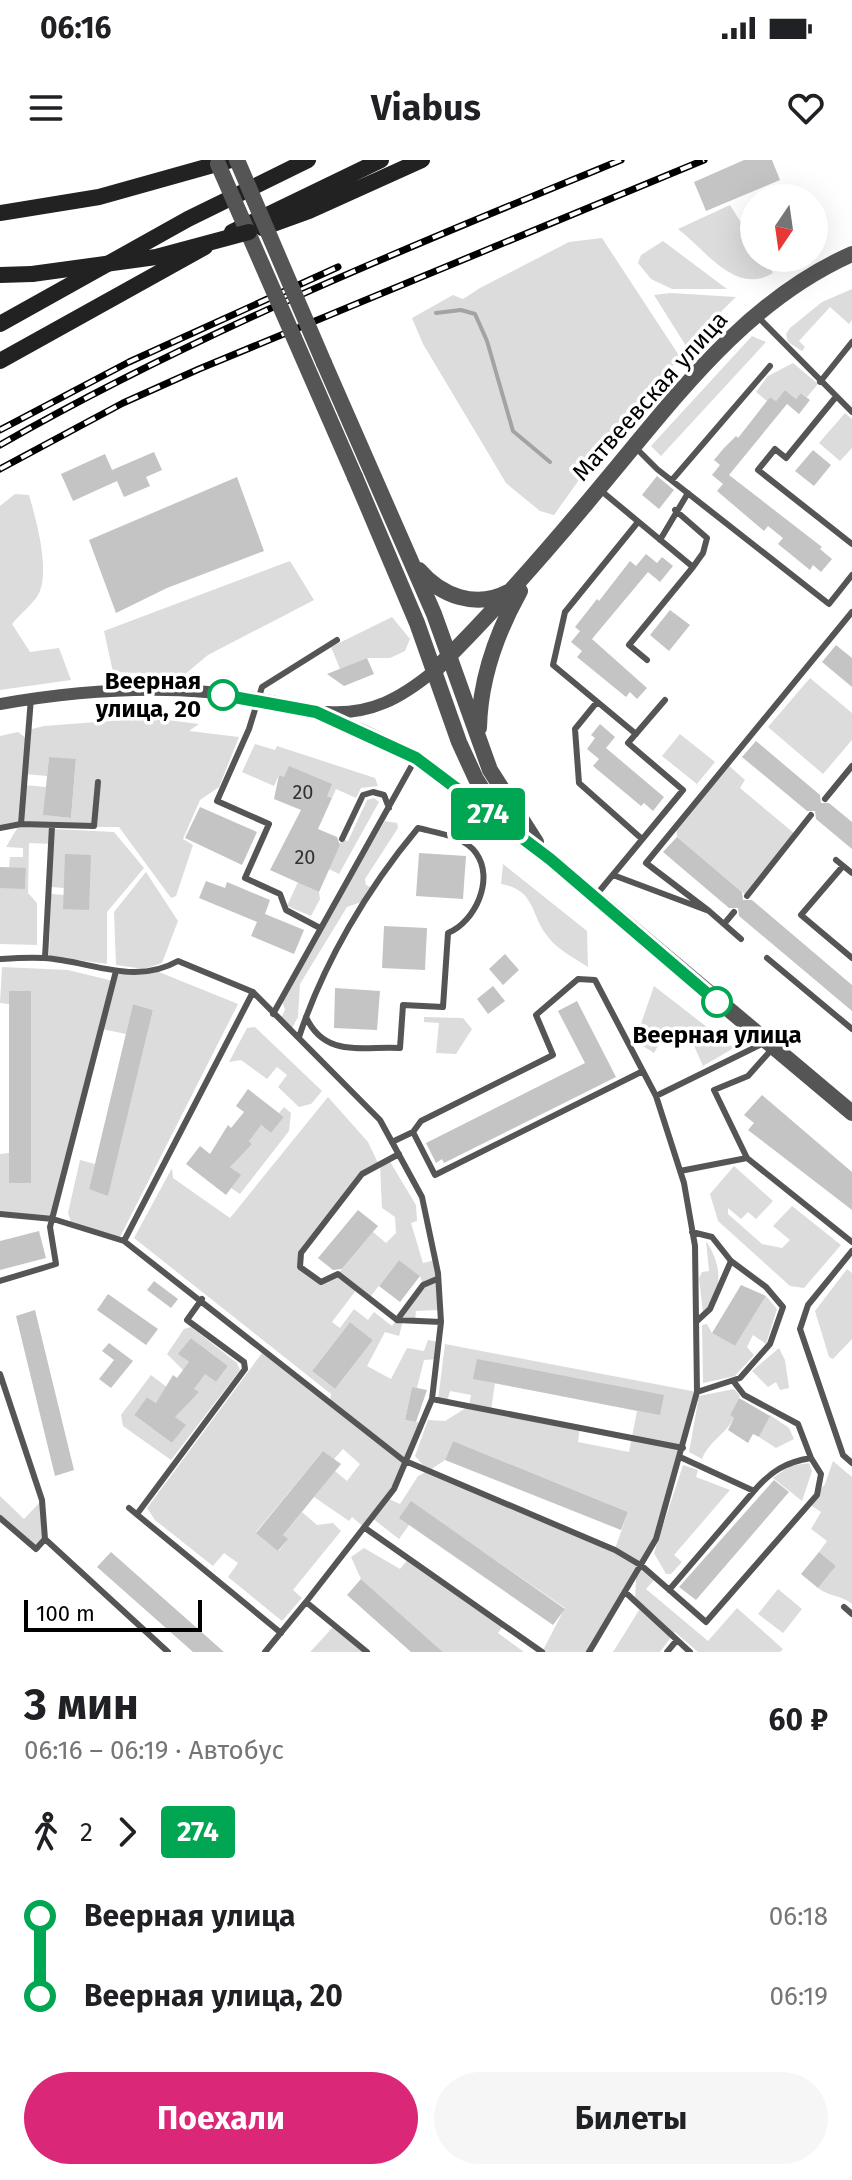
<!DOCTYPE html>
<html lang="ru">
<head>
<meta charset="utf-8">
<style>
  body { margin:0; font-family:"Fira Sans",sans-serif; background:#f6f6f6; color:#202124; height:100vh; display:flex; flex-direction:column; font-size:30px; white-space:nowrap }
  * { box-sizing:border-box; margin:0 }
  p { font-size:26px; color:#757577 }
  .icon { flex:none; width:44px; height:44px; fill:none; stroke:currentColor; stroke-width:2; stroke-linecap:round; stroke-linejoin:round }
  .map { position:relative; height:1492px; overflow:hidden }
  .drawer { display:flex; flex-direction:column; background:#fff; flex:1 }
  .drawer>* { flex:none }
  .badge { padding:0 16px; border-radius:6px; font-size:28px; line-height:52px }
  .needle { width:52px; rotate:193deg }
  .buttons { position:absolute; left:740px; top:24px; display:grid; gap:16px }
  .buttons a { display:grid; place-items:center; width:88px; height:88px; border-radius:50%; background:#fff; box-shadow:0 8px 32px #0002; font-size:40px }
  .scale { position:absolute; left:24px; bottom:20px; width:178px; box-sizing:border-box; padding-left:8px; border:4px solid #000; border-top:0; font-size:22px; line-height:28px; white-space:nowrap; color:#000; -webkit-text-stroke:6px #fff; paint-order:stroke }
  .map>.badge { position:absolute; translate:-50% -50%; box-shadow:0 0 0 4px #fff }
  .legs { display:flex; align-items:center; gap:12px; height:88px; padding:0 24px; font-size:26px }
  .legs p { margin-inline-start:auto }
  .overview { display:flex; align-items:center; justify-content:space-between; height:136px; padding:0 24px }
  h1 { font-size:44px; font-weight:700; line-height:60px }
  .primary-button { display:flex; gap:16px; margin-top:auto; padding:16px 24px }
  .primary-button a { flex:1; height:92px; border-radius:48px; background:#db2777; color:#fff; font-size:32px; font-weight:700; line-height:92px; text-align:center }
  .primary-button a+a { background:#f6f6f6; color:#202124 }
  ul { padding:0 24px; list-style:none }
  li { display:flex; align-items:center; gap:28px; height:80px; font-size:30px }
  li i { display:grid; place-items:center; width:12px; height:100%; margin:0 10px; background:currentColor }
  li i::after { content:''; width:20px; height:20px; margin:-10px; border:6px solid; border-radius:50%; background:#fff }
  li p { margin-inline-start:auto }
  li:first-child i { background:linear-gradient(#0000 50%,currentColor 0) }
  li:last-child i { background:linear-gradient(currentColor 50%,#0000 0) }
  .status { display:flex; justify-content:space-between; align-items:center; height:56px; padding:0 40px; background:#fff; direction:ltr }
  .status svg { height:22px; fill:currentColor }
  header { display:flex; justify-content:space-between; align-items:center; height:104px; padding:0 24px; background:#fff; font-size:36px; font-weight:700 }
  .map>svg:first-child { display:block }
  .green { fill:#dcdcdc; fill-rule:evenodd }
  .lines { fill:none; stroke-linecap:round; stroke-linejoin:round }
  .stream { stroke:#a3a3a3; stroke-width:4 }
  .building { fill:#c4c4c4 }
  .service { stroke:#555; stroke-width:6 }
  .minor { stroke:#555; stroke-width:12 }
  .tertiary { stroke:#555; stroke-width:16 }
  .secondary { stroke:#222; stroke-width:16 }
  .rail-casing { stroke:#000; stroke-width:7 }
  .rail { stroke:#fff; stroke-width:4; stroke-dasharray:12; stroke-linecap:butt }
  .tertiary-bridge { stroke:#555; stroke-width:16 }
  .secondary-bridge { stroke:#222; stroke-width:16 }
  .line-1-casing { stroke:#fff; stroke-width:18 }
  .line-1 { stroke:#00a651; stroke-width:12 }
  .stop-1-dot { fill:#fff; stroke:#00a651; stroke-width:4 }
  .labels { text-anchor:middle; stroke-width:7; stroke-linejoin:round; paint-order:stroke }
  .number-label { font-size:20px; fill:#313131 }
  .street-label { font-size:24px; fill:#000; stroke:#fff }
  .stop-label { font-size:24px; font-weight:bold; fill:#000; stroke:#fff; text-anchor:end }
</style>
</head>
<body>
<div class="status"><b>06:16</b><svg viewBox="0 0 49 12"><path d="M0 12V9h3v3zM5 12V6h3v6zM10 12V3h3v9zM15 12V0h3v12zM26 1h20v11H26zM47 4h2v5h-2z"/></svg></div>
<header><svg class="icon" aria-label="menu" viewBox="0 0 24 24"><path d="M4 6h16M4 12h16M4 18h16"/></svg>Viabus<svg class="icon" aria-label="heart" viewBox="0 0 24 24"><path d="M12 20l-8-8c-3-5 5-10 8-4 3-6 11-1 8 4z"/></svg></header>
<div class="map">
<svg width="852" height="1492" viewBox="0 0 852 1492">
  <rect width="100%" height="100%" fill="#fff"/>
  <path class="green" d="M730 45 754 83V98H763L773 113C735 136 706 90 678 69Z
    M602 78 680 197 599 292 554 355 540 351 506 323 423 184 412 158 453 135 463 139 480 128 569 82Z
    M663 81 727 129H672L651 119 638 103 641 95Z
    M852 129V160L849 164 830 147 799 181 805 187 802 191 788 182 786 174 790 168 822 142Z
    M670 133 736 137 686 186 654 135Z
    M752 176 766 182 661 296 651 286Z
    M793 203 818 224 807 237 801 233 796 239 785 230 776 241 770 237 767 241 756 232 768 216Z
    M845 253 852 259V288L840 301 819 283Z
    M15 334 29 335C36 359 51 412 38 435 32 445 20 454 12 464L30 492 59 488 71 520 0 530V346Z
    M290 401 314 440 208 495 184 515 113 512 104 471Z
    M392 457 410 479 405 491 390 498H367L340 509 331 487Z
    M810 518 852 553V580L823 614 768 567Z
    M151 558 199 564 189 571 239 577 219 627 200 640 183 679 193 685 176 736 171 738 119 667H52L51 684 29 683 28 733 37 743V785L0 784V728H25L26 709 9 708 10 697H23V688L6 687 19 665 0 668V576L18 572 27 579 28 570 44 566ZM49 597 76 600 71 658 44 655 46 627 24 625 25 614 47 616Z
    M680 574 715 602 697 624 662 596Z
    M255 584 275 590 277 586 375 618 378 626 361 628 356 638 336 629 332 638 279 615 274 626 242 612Z
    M727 604 745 620 740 628 795 674 747 736 677 677 676 666Z
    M374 638 379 642 339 714 329 709 342 679 348 681 367 640Z
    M385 661 397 663 398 668 365 719 366 725 372 728 364 741 347 747 300 824 298 857 291 870 280 860 285 850 281 838Z
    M54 669 114 672 144 708 107 752V804L49 796 51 734 64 735V728L51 727Z
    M503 704 587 771 588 807C574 798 558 790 548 777 530 755 536 730 501 724Z
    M146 712 178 761 162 803 144 809 116 805 114 752Z
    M298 722 319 732 320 739 311 756 287 746Z
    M2 807 68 810 113 821 116 811 159 812 238 844 119 1079 72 1065 68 1053 80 1000 95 1004 89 1029 108 1035 153 850 133 844 126 874 102 869 53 1059 0 1054V994L9 993 31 1022V831H10L9 844 0 843Z
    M654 826 734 888 703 906 688 872 659 884 654 893 635 881Z
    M424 857 463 858 472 869 456 894 436 893 439 863 424 862Z
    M255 867 322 931 311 944 299 947 278 927 287 915 277 907 267 919 241 900 229 902 247 868Z
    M328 937 368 982 378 1003 360 1012 299 1093 297 1108 321 1121 338 1114 373 1072 386 1083 396 1073 395 1057 382 1048 380 1005 389 1000 416 1045 417 1061 411 1063 423 1103 435 1100 440 1150 416 1151 415 1161H403L399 1176 385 1172 367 1206 391 1219 407 1188 424 1191 428 1180 439 1182 437 1199 424 1200 417 1228 412 1227 405 1260 421 1263 387 1338 400 1344 418 1316 428 1311 415 1296 428 1260 445 1261 469 1246 471 1235 450 1231 447 1242 438 1240 445 1184 697 1232 656 1379 643 1405 656 1418 646 1429 708 1481 737 1448 783 1489 780 1492H698L675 1472 660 1492H613L641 1447 635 1442 636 1418 589 1492H542L565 1448 411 1342 409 1365 399 1379 372 1358 365 1368 352 1357 349 1361 314 1337 335 1311 347 1321 360 1304 343 1289 334 1299 323 1291 256 1372 279 1391 287 1380 283 1375 302 1352 317 1365 333 1363 341 1371 293 1430 302 1438 282 1461 228 1417 238 1403 224 1393 213 1406 155 1360 147 1348 265 1189 330 1241 331 1234 134 1078 172 1008 173 1018 230 1058ZM399 1100 420 1116 423 1125 392 1166 374 1152 368 1160 354 1149 340 1168 332 1162 357 1129 370 1137ZM350 1162 373 1180 335 1229 312 1211ZM473 1219 637 1251 629 1292 578 1282 580 1267 491 1250 495 1223ZM453 1281 628 1352 615 1389 430 1310 445 1300Z
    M284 947 291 953 289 971 240 1034 231 1028 240 1015 228 1005 252 984 249 981 258 963 271 973 284 957 279 953Z
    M734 1006 773 1041 756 1059 748 1052 741 1059 728 1048V1054L762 1084 782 1088 790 1080 773 1066 792 1046 841 1085 804 1128 790 1126 718 1061 710 1034Z
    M706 1081C722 1105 724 1130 703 1153L699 1118 702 1112 709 1111Z
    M847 1109 852 1113V1179L833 1199 829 1197 815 1151Z
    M766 1136 777 1149 766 1184 753 1175 747 1187 754 1195 735 1216 703 1223 702 1165 707 1164 712 1173 735 1186Z
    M191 1167 237 1203 240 1210 171 1300 123 1266 121 1255 151 1215 168 1228 156 1243 147 1237 134 1255 172 1283 185 1266 173 1256 198 1233 194 1229 203 1212 216 1222 228 1206 191 1178 179 1194 191 1204 185 1212 167 1194 184 1169Z
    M779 1188 785 1200 789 1228 780 1230 776 1222 768 1227 752 1211Z
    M734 1229 740 1236 730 1255 734 1258C725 1275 710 1280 702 1299L689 1292 699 1236Z
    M770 1255 789 1268 794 1279 776 1288 759 1277Z
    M833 1301 852 1317V1444C841 1435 830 1437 818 1428L836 1406 819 1392 827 1381 811 1369 821 1352 809 1344 825 1324Z
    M809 1303 812 1311 802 1341 773 1318 790 1306Z
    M683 1305 698 1310 696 1317 730 1330 674 1395 682 1402 671 1414H666L654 1393Z
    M0 1336 24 1359 42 1340 45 1379 36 1389 0 1358Z
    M364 1388 400 1409 409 1398 505 1463 498 1473 524 1492H443L361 1419 351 1397Z
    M778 1429 802 1449 783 1473 758 1454Z
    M335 1465 367 1492H310Z"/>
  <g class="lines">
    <path class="stream" d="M436 153 461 150 475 154 487 181 513 271 550 302"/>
  </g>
  <path class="building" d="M744 0H772L780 20 706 51 694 22Z
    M785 230 796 239 801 233 810 240 799 254 787 244 729 315 822 387 820 389 832 399 821 412 813 405 810 410 778 384 783 378 768 366 764 371 717 331 723 324 712 315 720 305 714 300 724 288 736 276 738 278 770 237 776 241Z
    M813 290 831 305 814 326 795 311Z
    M154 292 162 310 146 317 150 326 124 337 117 321 73 341 61 314 105 294 112 310Z
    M657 316 674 330 659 349 642 335Z
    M237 317 264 391 167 428 116 453 89 380Z
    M646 394 657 403 662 397 673 406 660 422 648 412 592 479 647 528 637 539 630 532 626 537 577 497 582 491 571 482 580 471 575 467 597 439 599 441 630 401 636 406Z
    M670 450 690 465 669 491 650 475Z
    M836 485 852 498V527L822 502Z
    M367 498 374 514 344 526 327 514Z
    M600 564 615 577 606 588 664 637 653 651 644 643 641 646 593 606 599 599 587 589 595 578 591 575Z
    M756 581 820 635 821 643H829L852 662V689L816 659 815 651H807L742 597Z
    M49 597 76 599 71 658 43 655Z
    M289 606 332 624 327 636 332 638 318 669 337 677 340 685 319 732 270 710 301 650 274 639 279 615 284 617Z
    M200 647 257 672 242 705 185 678Z
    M677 677 742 732 743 740H752L852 825V851L739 756 738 748H729L663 692Z
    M419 693 466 696 463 739 416 736Z
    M65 694 91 695 89 750 63 749Z
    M0 707 26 708 25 729 0 728Z
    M206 721 225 728 227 722 270 740 265 754 304 770 294 794 251 776 257 762 199 738Z
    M384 766 427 768 425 810 382 808Z
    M505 794 519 810 503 825 489 809Z
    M493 826 505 841 488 854 477 839Z
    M335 828 380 831 377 870 334 868Z
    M9 831H31V1023H9Z
    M577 841 616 917 444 1003 442 999 436 1003 426 983 585 903 558 851Z
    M133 844 153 850 108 1036 89 1029Z
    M248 929 284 957 271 973 261 965 249 981 252 984 230 1007 241 1015 226 1035 186 1004 200 986 210 994 228 965 231 968 244 952 236 946Z
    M762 935 852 1012V1050L748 970 754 963 744 955Z
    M358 1050 378 1066 342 1109 333 1110 318 1098Z
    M39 1071 46 1098 0 1110V1081Z
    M399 1100 420 1116 400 1142 379 1126Z
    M154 1121 178 1139 171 1148 147 1130Z
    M741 1125 766 1136 735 1186 712 1173Z
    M108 1134 158 1169 146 1185 97 1150Z
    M35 1150 74 1310 55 1316 16 1156Z
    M350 1162 373 1180 335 1229 312 1211Z
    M191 1178 228 1206 216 1222 205 1214 194 1229 199 1232 175 1257 186 1265 172 1283 134 1255 147 1237 156 1243 173 1215 177 1218 189 1202 178 1194Z
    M109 1183 133 1201 111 1228 99 1219 114 1200 102 1191Z
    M477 1199 664 1235 660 1255 473 1219Z
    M412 1227 427 1230 416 1262 405 1260Z
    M739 1238 770 1256 759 1277 753 1274 748 1283 728 1270 734 1258 730 1255Z
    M453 1281 628 1352 621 1370 445 1300Z
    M323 1291 341 1304 283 1375 288 1379 278 1391 256 1373Z
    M774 1320 789 1332 696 1440 679 1427Z
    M411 1341 565 1449 553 1465 399 1358Z
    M111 1392 224 1492H193L97 1407Z
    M819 1392 836 1406 818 1428 801 1414Z
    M361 1419 443 1492H411L347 1435Z"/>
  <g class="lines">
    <path class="service" d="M758 157 852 252
      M820 222 852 182
      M835 238 786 298 775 289 758 310 852 384
      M634 286 657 309 829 444 852 415
      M672 320 770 206
      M599 329 693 407 629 485 647 500
      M675 350 707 378 703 393 693 407
      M660 380 688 333
      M31 538 21 664 94 666 98 622
      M597 542 575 569 579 623 642 679
      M636 574 553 505 565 452 638 362
      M825 639 852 606
      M0 668 21 664
      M342 679 363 635 373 632 384 635 389 648
      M836 700 852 713
      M843 706 801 755 852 798
      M613 715 709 751 741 779
      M597 734 683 630 628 583 665 540
      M747 736 811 655
      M709 751 646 703 852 452
      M724 764 734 752
      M320 768 286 750 280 734 245 718 269 664 217 641 249 569 262 527 337 480
      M45 798 52 666
      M767 798 852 869
      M0 799C15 798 29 797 44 798 91 801 134 826 178 801L253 832 380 960 422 1037 438 1113 441 1162 432 1239 394 1329 306 1442 367 1492
      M273 854 416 598
      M299 877C324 802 367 729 418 668 437 673 464 676 476 693 495 719 475 762 448 773L443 847 403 845 400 888C361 886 325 898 306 857
      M773 888 748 916 714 930 747 998 852 1082
      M656 936 764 883
      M413 972 435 1015 643 911
      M392 982 413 972 421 961 553 895 536 855 578 819 595 820 656 936 684 1023 695 1086 697 1232 656 1379 589 1492
      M399 994 362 1014 301 1093 300 1107 321 1122 338 1114 397 1160 441 1162
      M680 1011 747 998
      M0 1054 53 1059 124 1081 403 1300 615 1390 642 1406 706 1462 817 1335 821 1314 811 1298C786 1302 771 1311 754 1331L680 1297
      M692 1072 712 1077 731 1101 766 1127 783 1147 770 1184 740 1218 697 1232
      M124 1081 253 832
      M852 1091 808 1145 800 1169 843 1295 852 1303
      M0 1121 56 1104 50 1067 116 811
      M397 1160 423 1125 437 1119
      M697 1161 710 1149 731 1101
      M0 1214 42 1340 45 1379 36 1389 0 1358
      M734 1222 744 1235 798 1264 811 1298
      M432 1239 683 1288
      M129 1348 281 1473
      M137 1354 245 1209 244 1202 187 1160 202 1139
      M365 1368 542 1492
      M45 1379 168 1492
      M669 1430 754 1331
      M625 1432 690 1492
      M844 1447 852 1454
      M265 1492 306 1442
      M667 1492 677 1480"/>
    <path class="minor" d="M0 544C131 521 279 520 398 588 435 609 467 638 501 664
      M327 552C371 555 401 538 434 511"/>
    <path class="tertiary" d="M324 203 434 454 490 610 536 682
      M355 317 417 463 459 582 476 619 507 668 550 699 852 953
      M419 410C441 436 476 449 508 432
      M434 511C493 453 548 390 601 326 675 238 744 142 852 94
      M479 568C480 519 496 474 520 431"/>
    <path class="secondary" d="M0 53 99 37 231 0
      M262 68 309 51 422 0
      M232 72 381 0
      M0 115 32 114
      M0 164 188 59 308 0
      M0 201 205 87"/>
    <g class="rail-casing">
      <path id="rail" d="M0 270 129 202 338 107
        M0 285C198 172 411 86 621 0
        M0 309 123 243 199 209 704 0"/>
    </g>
    <use href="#rail" class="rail"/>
    <path class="tertiary-bridge" d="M237 0 324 203
      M218 4 355 317"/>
    <path class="secondary-bridge" d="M32 114 156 97 249 72"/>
  </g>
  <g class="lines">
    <g class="line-1-casing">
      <path id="line-1" d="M223 535 316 552 416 598 550 699 717 842"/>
    </g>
    <use href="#line-1" class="line-1"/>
  </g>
  <g class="stop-1-dot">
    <circle cx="223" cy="535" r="14"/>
    <circle cx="717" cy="842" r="14"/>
  </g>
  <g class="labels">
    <g class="number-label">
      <text x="303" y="639">20</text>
      <text x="305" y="704">20</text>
    </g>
    <g class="street-label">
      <text transform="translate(650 236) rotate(-48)" y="8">Матвеевская улица</text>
    </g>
    <g class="stop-label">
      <text x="201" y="529">Веерная<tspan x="201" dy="28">улица, 20</tspan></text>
      <text x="717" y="883" text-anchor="middle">Веерная улица</text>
    </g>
  </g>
</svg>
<div class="buttons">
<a><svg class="needle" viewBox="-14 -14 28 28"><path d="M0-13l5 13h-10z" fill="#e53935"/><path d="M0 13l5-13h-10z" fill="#757577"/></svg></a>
</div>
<div class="scale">100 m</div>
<b class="badge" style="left:488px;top:654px;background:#00a651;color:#fff">274</b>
</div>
<section class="drawer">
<div class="overview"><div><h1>3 мин</h1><p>06:16 – 06:19 · Автобус</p></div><b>60 ₽</b></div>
<div class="legs"><svg class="icon" aria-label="walk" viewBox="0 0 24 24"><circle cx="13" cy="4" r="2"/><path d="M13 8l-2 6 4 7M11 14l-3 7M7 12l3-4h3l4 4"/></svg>2<svg class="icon" aria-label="forward" viewBox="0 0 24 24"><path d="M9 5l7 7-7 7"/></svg><b class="badge" style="background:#00a651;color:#fff">274</b></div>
<ul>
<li><i style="color:#00a651"></i><b>Веерная улица</b><p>06:18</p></li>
<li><i style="color:#00a651"></i><b>Веерная улица, 20</b><p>06:19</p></li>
</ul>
<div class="primary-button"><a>Поехали</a><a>Билеты</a></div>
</section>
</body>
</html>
